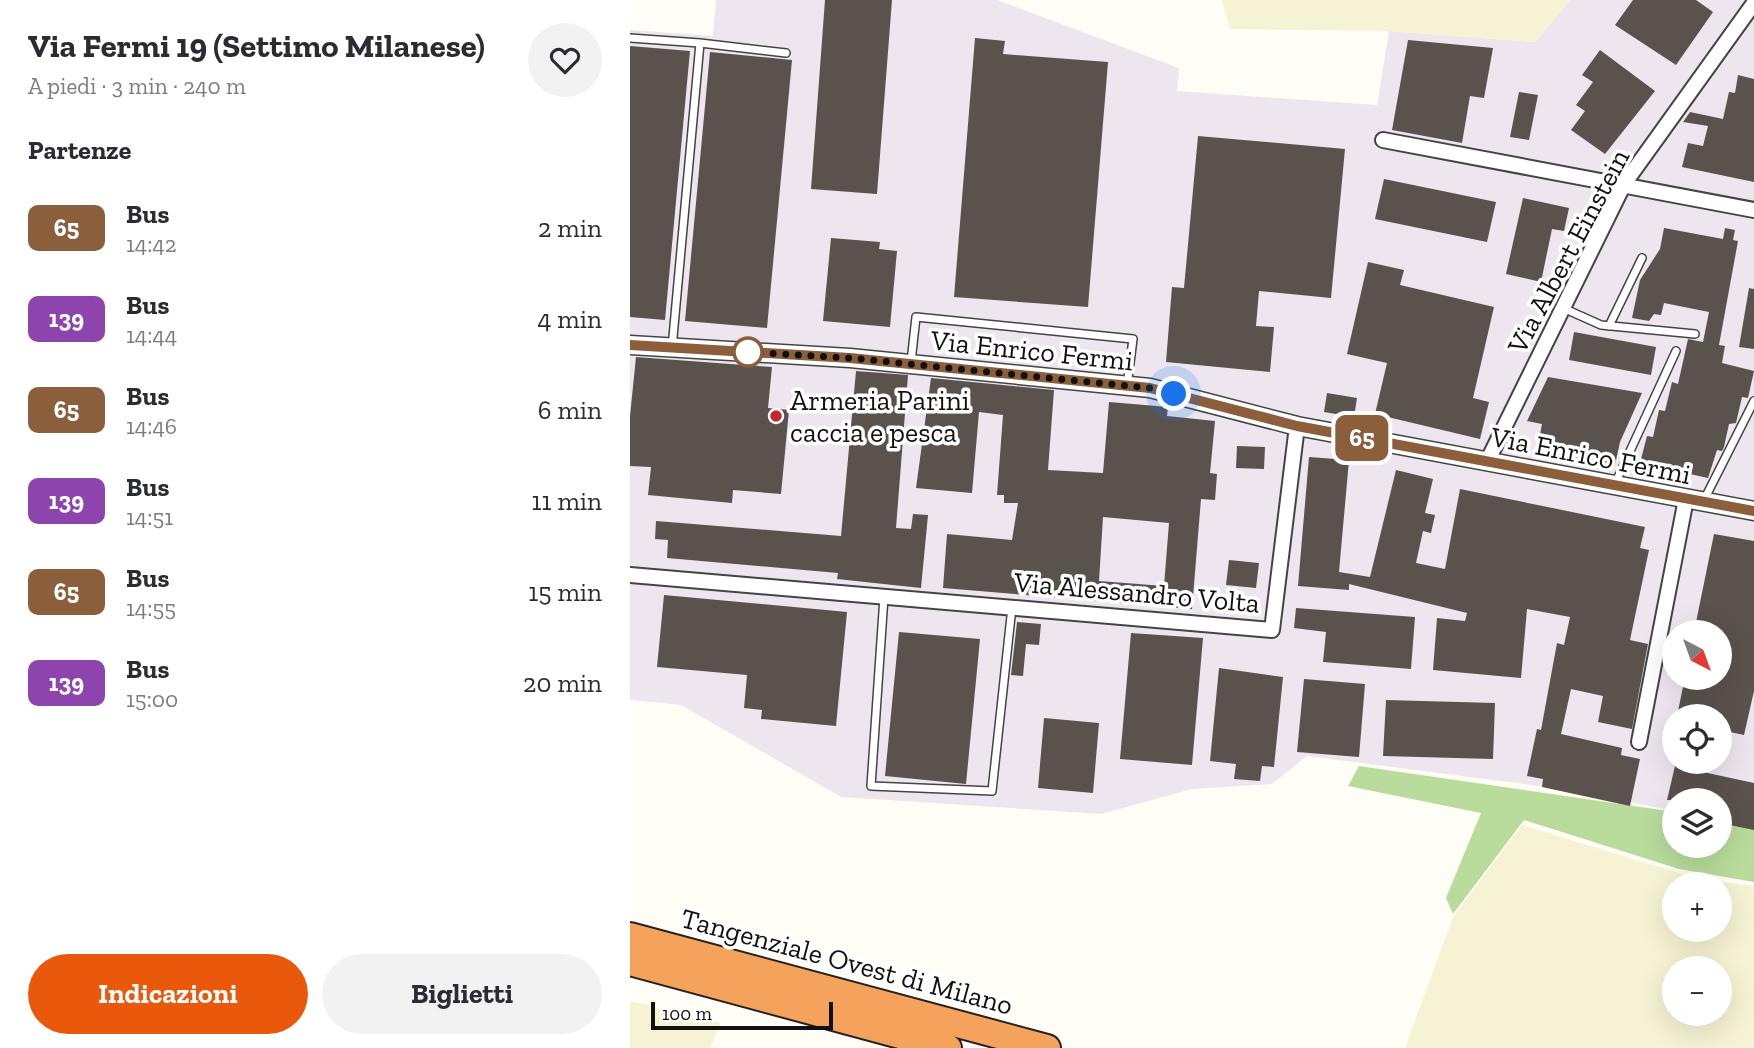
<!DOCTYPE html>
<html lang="it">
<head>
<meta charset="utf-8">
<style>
  body { margin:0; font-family:"Zilla Slab",serif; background:#f2f2f3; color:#2b2b33; height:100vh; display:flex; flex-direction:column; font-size:26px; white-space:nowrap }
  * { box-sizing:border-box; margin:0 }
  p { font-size:23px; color:#7c7c81 }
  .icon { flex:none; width:38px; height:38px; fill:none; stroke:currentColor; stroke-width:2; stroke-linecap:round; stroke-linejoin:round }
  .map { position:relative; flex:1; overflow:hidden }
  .drawer { display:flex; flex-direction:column; background:#fff; width:630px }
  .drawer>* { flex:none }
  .badge { padding:0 14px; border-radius:10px; font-size:24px; line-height:46px }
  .needle { width:46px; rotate:139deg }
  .buttons { position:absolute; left:1032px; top:620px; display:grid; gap:14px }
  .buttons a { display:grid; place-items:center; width:70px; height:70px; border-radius:50%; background:#fff; box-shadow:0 7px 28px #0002; font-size:35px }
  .scale { position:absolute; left:21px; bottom:18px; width:182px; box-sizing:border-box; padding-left:7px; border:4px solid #111; border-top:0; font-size:19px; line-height:24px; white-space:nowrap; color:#111; -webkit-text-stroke:5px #fff; paint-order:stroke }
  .you { position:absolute; width:35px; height:35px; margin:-18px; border:5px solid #fff; border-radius:50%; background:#1a73e8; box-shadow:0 0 0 10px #1a73e833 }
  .map>.badge { position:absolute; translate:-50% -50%; box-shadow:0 0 0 4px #fff }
  h2 { padding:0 28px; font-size:26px; line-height:63px }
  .round { display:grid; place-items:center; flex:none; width:74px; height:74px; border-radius:37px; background:#f2f2f3 }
  .overview { display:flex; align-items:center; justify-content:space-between; height:119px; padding:0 28px }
  h1 { font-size:33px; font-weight:700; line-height:52px }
  .cta { display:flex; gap:14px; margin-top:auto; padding:14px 28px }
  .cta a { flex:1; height:80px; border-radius:42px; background:#ea580c; color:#fff; font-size:28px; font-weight:700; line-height:80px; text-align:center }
  .cta a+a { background:#f2f2f3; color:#2b2b33 }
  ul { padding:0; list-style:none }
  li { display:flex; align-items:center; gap:21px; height:91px; padding:0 28px }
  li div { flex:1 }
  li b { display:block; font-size:26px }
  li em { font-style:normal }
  li .badge { min-width:77px; font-weight:700; text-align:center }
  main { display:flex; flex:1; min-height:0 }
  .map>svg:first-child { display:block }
  .industrial { fill:#eee6ef; fill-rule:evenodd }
  .farmland { fill:#f6f3d4; fill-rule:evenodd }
  .forest { fill:#b9dc9c }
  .building { fill:#5a524d; fill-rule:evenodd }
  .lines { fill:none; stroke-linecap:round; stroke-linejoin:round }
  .service-casing { stroke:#444; stroke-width:10 }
  .minor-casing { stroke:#444; stroke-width:18 }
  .tertiary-casing { stroke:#444; stroke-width:21 }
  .motorway-casing { stroke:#222; stroke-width:30 }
  .service { stroke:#fff; stroke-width:7 }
  .minor { stroke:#fff; stroke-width:14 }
  .tertiary { stroke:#fff; stroke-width:18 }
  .motorway { stroke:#f5a25d; stroke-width:26 }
  .line-casing { stroke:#fff; stroke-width:16 }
  .line { stroke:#8b5e3c; stroke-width:10 }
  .walk { stroke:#111; stroke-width:7; stroke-dasharray:0 12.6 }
  .stop-dot { fill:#fff; stroke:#8b5e3c; stroke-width:3.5 }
  .poi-dot { fill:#c4262e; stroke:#fff; stroke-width:2.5 }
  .labels { text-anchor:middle; stroke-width:7; stroke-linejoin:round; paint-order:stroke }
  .street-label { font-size:28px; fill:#111; stroke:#fff }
  .poi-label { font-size:28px; fill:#111; stroke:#fff; text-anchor:start }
</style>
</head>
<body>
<main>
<section class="drawer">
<div class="overview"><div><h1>Via Fermi 19 (Settimo Milanese)</h1><p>A piedi · 3 min · 240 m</p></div><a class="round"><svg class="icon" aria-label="heart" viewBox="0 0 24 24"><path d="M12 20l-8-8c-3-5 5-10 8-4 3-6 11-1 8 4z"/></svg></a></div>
<h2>Partenze</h2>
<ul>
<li><span class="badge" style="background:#8b5e3c;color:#fff">65</span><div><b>Bus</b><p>14:42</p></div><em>2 min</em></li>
<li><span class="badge" style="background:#8e44ad;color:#fff">139</span><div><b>Bus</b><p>14:44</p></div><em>4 min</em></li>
<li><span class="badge" style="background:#8b5e3c;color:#fff">65</span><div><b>Bus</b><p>14:46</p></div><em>6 min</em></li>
<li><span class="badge" style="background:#8e44ad;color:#fff">139</span><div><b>Bus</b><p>14:51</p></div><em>11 min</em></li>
<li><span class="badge" style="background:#8b5e3c;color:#fff">65</span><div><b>Bus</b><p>14:55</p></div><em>15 min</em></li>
<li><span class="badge" style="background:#8e44ad;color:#fff">139</span><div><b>Bus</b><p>15:00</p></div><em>20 min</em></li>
</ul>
<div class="cta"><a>Indicazioni</a><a>Biglietti</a></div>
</section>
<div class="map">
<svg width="1124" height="1048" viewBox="0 0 1124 1048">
  <rect width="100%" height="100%" fill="#fffdf5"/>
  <path class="industrial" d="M86 0H367L549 68 547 91 747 105 759 31 905 42 940 0H1124V828L1090 800H1045V811L933 789 677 756 642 784 562 789 471 814 211 797 51 705 0 700V30L83 36ZM1045 632H1090V677H1045ZM1045 716H1090V761H1045Z"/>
  <path class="farmland" d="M592 0H940L905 42 759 31 600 29Z
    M892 825 1068 879 1124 886V1048H775L823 917ZM1045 884H1090V929H1045ZM1045 968H1090V1013H1045Z
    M0 1001 91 1023 80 1048H0Z"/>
  <path class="forest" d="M729 766 1045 812V845H1090V819L1124 824V882L1049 869 894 820 823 914 816 898 851 813 718 786Z"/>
  <path class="building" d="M195 0H262L247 194 181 189Z
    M1003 0H1066L1083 12 1046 65 985 25Z
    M345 38 375 41 373 54 478 62 458 307 324 297Z
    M778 40 863 48 854 98 840 96 832 143 762 130Z
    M0 46 60 51 35 320 0 317Z
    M970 50 1025 91 975 154 941 130 955 111 946 105 963 82 952 75Z
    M80 52 162 60 137 328 55 321Z
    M1108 75 1124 79V182L1052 167 1058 143 1073 146 1078 126 1053 122 1060 112 1093 119 1099 92 1105 93Z
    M889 92 908 95 899 140 880 137Z
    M568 136 715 149 701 298 629 291 626 326 644 327 640 372 536 362 542 287 554 288Z
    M754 179 866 202 857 242 745 219Z
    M893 198 939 208 934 231 922 229 911 282 876 274Z
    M1034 228 1093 239 1095 228 1105 230 1103 240 1108 241 1089 345 1095 346 1092 363 1124 371 1118 398 1112 397 1106 423 1099 424 1094 447 1092 451 1087 450 1078 478 1010 463 1017 436 1023 437 1029 410 1035 411 1042 382 1048 384 1058 339 1073 342 1079 312 1034 303 1031 315 1024 314 1019 321 1002 318 1010 280 1030 249Z
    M201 238 250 242 249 249 267 251 260 327 193 321Z
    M738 262 774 270 770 285 864 307 843 398 859 402 850 439 745 414 757 363 717 354Z
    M1119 288 1124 289V349L1109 347Z
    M944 332 1026 347 1021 375 939 360Z
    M6 357 142 367 138 408 159 410 151 494 103 490 102 503 18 495 21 467 0 466V416Z
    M226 371 278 375 266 528 281 529 283 514 298 515 291 588 207 579 208 573 37 558 38 540 25 539 26 521 211 536Z
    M918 377 1012 393 990 442 985 465 907 450 912 424 897 421Z
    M301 378 424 390 418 470 473 473 479 402 538 407 537 416 585 421 580 473 587 474 585 500 571 499 562 609 313 588 317 534 382 540 388 503H374V495H367L373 415 349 412 342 493 286 488ZM473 517 539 523 534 586 469 581Z
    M697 393 727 398 724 417 694 412Z
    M607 446 635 447 634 469 606 468Z
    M679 457 719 460 709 572 740 577 766 470 803 479 795 513 805 515 801 533 793 531 786 563 815 569 830 489 1015 527 1010 548 1019 550 1000 640 1018 644 1002 729 968 722 973 696 941 689 931 734 992 748 991 755 1010 759 1000 806 912 787 913 779 897 776 907 729 911 730 927 643 934 645 940 617 897 609 891 678 803 670 807 618 835 621 837 613 719 584V590L668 586Z
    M1084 534 1124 541V691L1114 735 1100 732 1095 755H1090V716H1047L1055 677H1090V632H1064Z
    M599 560 629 563 626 588 596 585Z
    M34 595 217 612 206 726 131 719 132 710 114 708 117 675 27 667Z
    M666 608 785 617 781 669 693 662 696 632 664 628Z
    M387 622 411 624 409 645 396 644 393 676 381 675Z
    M269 632 350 639 336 784 255 776Z
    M501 633 573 638 562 765 490 759Z
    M589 668 653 677 644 767 632 766 630 781 604 779 606 764 580 761Z
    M674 679 735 684 729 757 667 752Z
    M756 700 865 703 863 759 753 756Z
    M414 718 469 723 463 793 408 788Z
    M1045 766 1124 783V830L1090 823V800H1037Z"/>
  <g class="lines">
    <g class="service-casing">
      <path id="service" d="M0 38 70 43 42 348
        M70 43 156 53
        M933 308 971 325 1065 334
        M979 326 1012 258
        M281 362 286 317 503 339 497 386
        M984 486 1046 351
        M1073 502 1124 401
        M254 597 241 786 362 791 382 607"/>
    </g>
    <g class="minor-casing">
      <path id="minor" d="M753 140 1124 210
        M857 462 994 184 1124 3
        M0 575 642 630 667 426
        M1009 742 1056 499"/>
    </g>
    <g class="tertiary-casing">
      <path id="tertiary" d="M0 345 220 358 520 388 667 426 1124 511"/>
    </g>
    <g class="motorway-casing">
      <path id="motorway" d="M0 936 417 1048
        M0 962 318 1048"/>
    </g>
    <use href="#service" class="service"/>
    <use href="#minor" class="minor"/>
    <use href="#tertiary" class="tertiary"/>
    <use href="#motorway" class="motorway"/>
  </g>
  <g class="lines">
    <g class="line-casing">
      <path id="line" d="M0 345 220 358 520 388 667 426 1124 511"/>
    </g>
    <use href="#line" class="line"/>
    <path class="walk" d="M118 352 220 358 520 388 544 394"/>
  </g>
  <circle class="stop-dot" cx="118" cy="352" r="14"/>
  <circle class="poi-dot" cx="146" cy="416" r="7"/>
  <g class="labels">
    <g class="street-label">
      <text transform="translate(938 251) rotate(-62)" y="10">Via Albert Einstein</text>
      <text transform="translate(402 350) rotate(6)" y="10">Via Enrico Fermi</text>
      <text transform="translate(961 455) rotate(11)" y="10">Via Enrico Fermi</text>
      <text transform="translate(507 592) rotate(5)" y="10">Via Alessandro Volta</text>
      <text transform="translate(217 961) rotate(15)" y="10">Tangenziale Ovest di Milano</text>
    </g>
    <g class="poi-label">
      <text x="160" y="410">Armeria Parini<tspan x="160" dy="32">caccia e pesca</tspan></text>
    </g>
  </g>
</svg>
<div class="buttons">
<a><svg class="needle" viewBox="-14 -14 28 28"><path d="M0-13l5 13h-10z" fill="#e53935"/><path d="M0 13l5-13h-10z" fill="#7c7c81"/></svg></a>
<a><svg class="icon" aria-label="locate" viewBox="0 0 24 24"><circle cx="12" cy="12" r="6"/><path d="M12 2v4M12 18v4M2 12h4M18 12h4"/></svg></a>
<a><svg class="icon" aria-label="layers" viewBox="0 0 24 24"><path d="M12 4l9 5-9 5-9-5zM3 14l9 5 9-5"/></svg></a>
<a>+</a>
<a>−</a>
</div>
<div class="scale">100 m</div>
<div class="you" style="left:544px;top:394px"></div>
<b class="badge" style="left:732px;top:438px;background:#8b5e3c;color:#fff">65</b>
</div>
</main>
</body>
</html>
